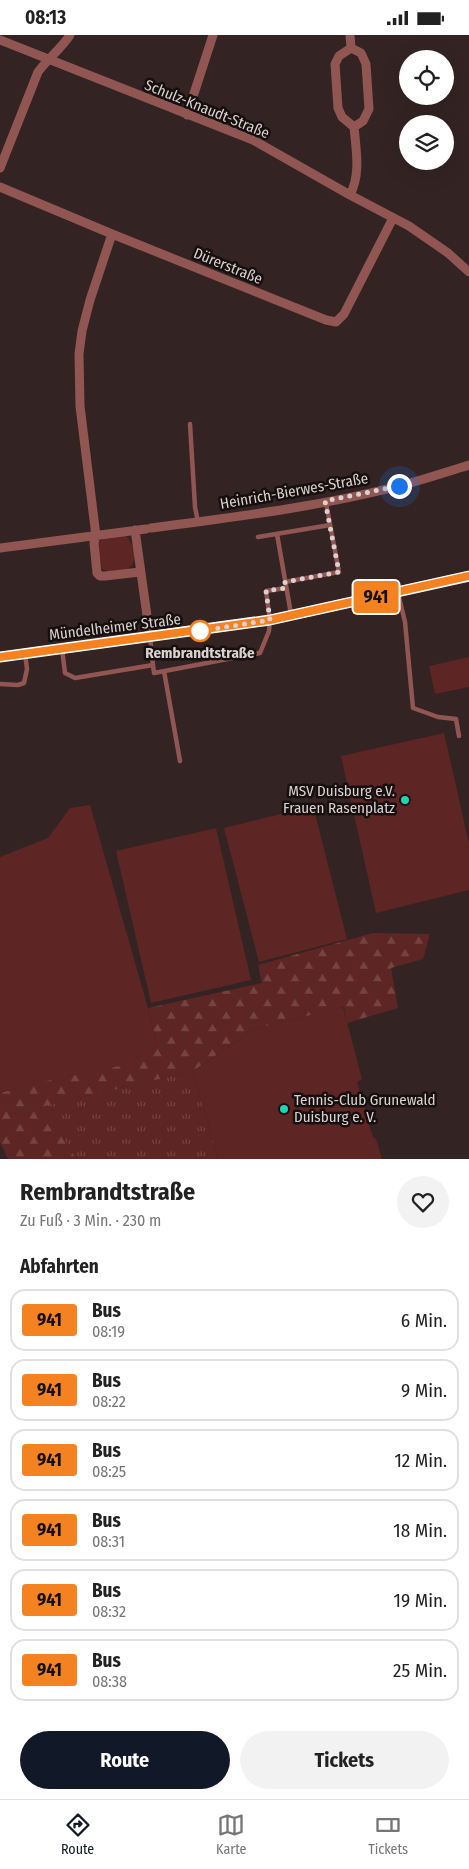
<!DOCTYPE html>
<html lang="de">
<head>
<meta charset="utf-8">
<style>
  body { margin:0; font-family:"Fira Sans Condensed",sans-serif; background:#f2f2f2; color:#222; height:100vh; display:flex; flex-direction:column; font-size:19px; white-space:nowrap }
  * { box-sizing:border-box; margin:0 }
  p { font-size:16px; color:#767676 }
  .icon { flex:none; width:28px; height:28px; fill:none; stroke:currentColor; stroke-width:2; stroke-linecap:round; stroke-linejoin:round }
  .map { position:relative; height:1124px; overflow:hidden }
  .drawer { display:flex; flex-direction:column; background:#fff; flex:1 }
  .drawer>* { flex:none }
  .badge { padding:0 10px; border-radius:4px; font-size:18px; line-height:32px }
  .tools { position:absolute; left:399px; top:15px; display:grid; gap:10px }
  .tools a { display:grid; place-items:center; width:55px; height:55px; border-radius:50%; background:#fff; box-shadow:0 5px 20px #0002; font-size:25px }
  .you { position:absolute; width:25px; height:25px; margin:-12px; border:4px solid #fff; border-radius:50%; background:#1a73e8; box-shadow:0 0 0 8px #1a73e833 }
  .map>.badge { position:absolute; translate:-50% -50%; box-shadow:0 0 0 2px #fff }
  h2 { padding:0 20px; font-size:19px; line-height:45px }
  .round { display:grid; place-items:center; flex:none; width:52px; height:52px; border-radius:26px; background:#f2f2f2 }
  .overview { display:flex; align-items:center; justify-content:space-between; height:85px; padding:0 20px }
  h1 { font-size:24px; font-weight:700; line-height:38px }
  .action { display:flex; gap:10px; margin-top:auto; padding:10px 20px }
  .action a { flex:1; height:58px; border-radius:30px; background:#111827; color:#fff; font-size:20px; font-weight:700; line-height:58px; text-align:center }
  .action a+a { background:#f2f2f2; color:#222 }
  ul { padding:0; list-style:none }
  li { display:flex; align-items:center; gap:15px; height:62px; margin:0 10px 8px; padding:0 10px; border:2px solid #e0e0e0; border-radius:15px }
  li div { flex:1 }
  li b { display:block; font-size:19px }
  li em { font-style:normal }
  li .badge { min-width:55px; font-weight:700; text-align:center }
  .status { display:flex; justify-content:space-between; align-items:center; height:35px; padding:0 25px; background:#fff; direction:ltr }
  .status svg { height:14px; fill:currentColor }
  .menu { display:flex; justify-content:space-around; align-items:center; height:70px; border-top:1px solid #e0e0e0; background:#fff; font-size:14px; color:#767676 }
  .menu a { display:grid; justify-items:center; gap:2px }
  .menu .selected { color:#111827 }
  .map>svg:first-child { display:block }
  .grass { fill:url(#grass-tufts) }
  .forest { fill:url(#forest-firs) }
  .park { fill:#5d2523 }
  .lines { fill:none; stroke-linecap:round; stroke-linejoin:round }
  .lane { stroke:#915652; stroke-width:4.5 }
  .street { stroke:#915652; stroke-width:9 }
  .secondary { stroke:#cb6e69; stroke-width:10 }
  .line-casing { stroke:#fff; stroke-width:11 }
  .line { stroke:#f58220; stroke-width:8 }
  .walk { stroke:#dbd1d0; stroke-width:5; stroke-dasharray:0 9 }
  .stop-dot { fill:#fff; stroke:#f58220; stroke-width:2.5 }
  .poi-dot { fill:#1ed5b1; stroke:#160f0f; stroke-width:2 }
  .labels { text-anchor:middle; stroke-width:5; stroke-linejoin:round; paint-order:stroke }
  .street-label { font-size:15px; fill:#dbd1d0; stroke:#160f0f }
  .stop-label { font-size:15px; font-weight:bold; fill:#dbd1d0; stroke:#160f0f }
  .poi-label { font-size:15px; fill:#dbd1d0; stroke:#160f0f; text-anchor:end }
</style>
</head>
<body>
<div class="status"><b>08:13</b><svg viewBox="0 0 49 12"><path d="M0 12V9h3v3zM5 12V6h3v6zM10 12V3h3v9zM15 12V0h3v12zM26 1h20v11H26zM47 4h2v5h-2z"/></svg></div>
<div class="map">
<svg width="469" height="1124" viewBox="0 0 469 1124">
  <defs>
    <pattern id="grass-tufts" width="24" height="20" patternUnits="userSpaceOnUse" patternTransform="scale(1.25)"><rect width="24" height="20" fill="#5d2523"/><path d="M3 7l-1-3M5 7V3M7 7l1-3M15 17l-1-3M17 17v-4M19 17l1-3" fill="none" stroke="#744442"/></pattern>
    <pattern id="forest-firs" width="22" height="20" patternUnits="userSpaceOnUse" patternTransform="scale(1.25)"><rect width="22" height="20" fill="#5d2523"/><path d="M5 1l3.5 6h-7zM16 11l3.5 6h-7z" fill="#744442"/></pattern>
  </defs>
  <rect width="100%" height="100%" fill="#332423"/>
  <path class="grass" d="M193 1036 218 1124H76L44 1071Z"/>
  <path class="forest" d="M373 898 430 899 423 924 391 933 398 973 347 988 344 972 255 994 193 1036 45 1071 76 1124H8L0 1107V1058L157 1011 148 973 262 948 258 930Z"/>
  <path class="park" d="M124 500C133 504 139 525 130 532 127 535 122 535 118 535 112 536 107 537 102 534L97 510 102 504Z
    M469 622V652L435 659 429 631Z
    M444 698 469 808V855L376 878 341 721Z
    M90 770 148 973 157 1011 124 1030 32 1049 0 1058V822L48 803 70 773Z
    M313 771 347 904 259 927 224 793Z
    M216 793 251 945 151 968 116 816Z
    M343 972 362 1044 357 1047 373 1102 376 1104 382 1124H218L193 1036 255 994Z"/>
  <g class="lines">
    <path class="lane" d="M190 389 195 472 198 487
      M277 499 291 579
      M258 502 330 490
      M285 547 339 537 326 468
      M398 558 405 587 413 673 438 682 456 684 459 701
      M150 602 153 630
      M62 614 65 638 75 643 153 630 154 638 260 618 269 596 270 585 266 556 286 553
      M164 636 180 726
      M0 649 18 650 24 648 27 634 25 619"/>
    <path class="street" d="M0 5 253 105 350 160 409 191 448 218 469 237
      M351 13 361 18 366 29 369 74 363 86 354 92
      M187 80 213 0
      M0 133 38 37C48 23 61 14 70 0
      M0 152 112 199 326 285 336 287 344 279 393 183
      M350 160C361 139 356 115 354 92L342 82 338 73 335 29 339 21 351 13 350 0
      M112 199 90 265 82 296 79 319 80 371 96 501 94 508 97 538 100 541H105L140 537
      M151 493C234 482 318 472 399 451 423 445 446 437 469 430
      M135 495 150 602
      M0 513 146 494"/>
    <path class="secondary" d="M0 622 270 585 469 541"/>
  </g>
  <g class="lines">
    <g class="line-casing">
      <path id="line" d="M0 622 270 585 469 541"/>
    </g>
    <use href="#line" class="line"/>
    <path class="walk" d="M200 596 270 585 266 556 286 553 285 547 339 537 325 466 399 451"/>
  </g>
  <circle class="stop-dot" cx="200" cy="596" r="10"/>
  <g class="poi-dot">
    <circle cx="405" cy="765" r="5"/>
    <circle cx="284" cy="1074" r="5"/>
  </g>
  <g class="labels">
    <g class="street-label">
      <text transform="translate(207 74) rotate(22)" y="5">Schulz-Knaudt-Straße</text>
      <text transform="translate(228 231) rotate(22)" y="5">Dürerstraße</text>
      <text transform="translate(294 456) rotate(-10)" y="5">Heinrich-Bierwes-Straße</text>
      <text transform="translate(115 592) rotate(-7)" y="5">Mündelheimer Straße</text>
    </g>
    <g class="stop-label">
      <text x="200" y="623">Rembrandtstraße</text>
    </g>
    <g class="poi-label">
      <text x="395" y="761">MSV Duisburg e.V.<tspan x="395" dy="17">Frauen Rasenplatz</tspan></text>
      <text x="294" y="1070" text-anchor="start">Tennis-Club Grunewald<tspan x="294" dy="17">Duisburg e. V.</tspan></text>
    </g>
  </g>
</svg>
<div class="tools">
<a><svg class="icon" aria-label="locate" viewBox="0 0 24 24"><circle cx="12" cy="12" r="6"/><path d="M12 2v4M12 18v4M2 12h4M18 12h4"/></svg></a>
<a><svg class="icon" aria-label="layers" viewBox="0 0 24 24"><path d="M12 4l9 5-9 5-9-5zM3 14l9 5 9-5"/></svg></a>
</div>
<div class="you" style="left:399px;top:451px"></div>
<b class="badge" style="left:376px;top:562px;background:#f58220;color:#111">941</b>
</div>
<section class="drawer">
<div class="overview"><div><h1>Rembrandtstraße</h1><p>Zu Fuß · 3 Min. · 230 m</p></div><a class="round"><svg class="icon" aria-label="heart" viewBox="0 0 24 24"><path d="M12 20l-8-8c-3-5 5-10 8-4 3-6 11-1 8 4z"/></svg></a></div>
<h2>Abfahrten</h2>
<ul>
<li><span class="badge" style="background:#f58220;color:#111">941</span><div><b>Bus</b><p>08:19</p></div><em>6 Min.</em></li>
<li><span class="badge" style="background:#f58220;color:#111">941</span><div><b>Bus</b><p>08:22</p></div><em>9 Min.</em></li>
<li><span class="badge" style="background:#f58220;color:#111">941</span><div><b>Bus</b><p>08:25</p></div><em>12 Min.</em></li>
<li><span class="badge" style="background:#f58220;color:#111">941</span><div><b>Bus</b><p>08:31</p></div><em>18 Min.</em></li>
<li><span class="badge" style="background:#f58220;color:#111">941</span><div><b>Bus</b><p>08:32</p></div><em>19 Min.</em></li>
<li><span class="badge" style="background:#f58220;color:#111">941</span><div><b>Bus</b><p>08:38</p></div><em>25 Min.</em></li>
</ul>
<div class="action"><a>Route</a><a>Tickets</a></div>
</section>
<nav class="menu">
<a class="selected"><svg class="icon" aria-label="directions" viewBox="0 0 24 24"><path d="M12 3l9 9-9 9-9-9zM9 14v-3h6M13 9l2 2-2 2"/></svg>Route</a>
<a><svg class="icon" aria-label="map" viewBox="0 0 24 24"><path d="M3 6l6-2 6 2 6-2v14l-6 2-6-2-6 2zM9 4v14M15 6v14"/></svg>Karte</a>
<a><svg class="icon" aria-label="tickets" viewBox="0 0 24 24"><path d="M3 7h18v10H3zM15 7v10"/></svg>Tickets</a>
</nav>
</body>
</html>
